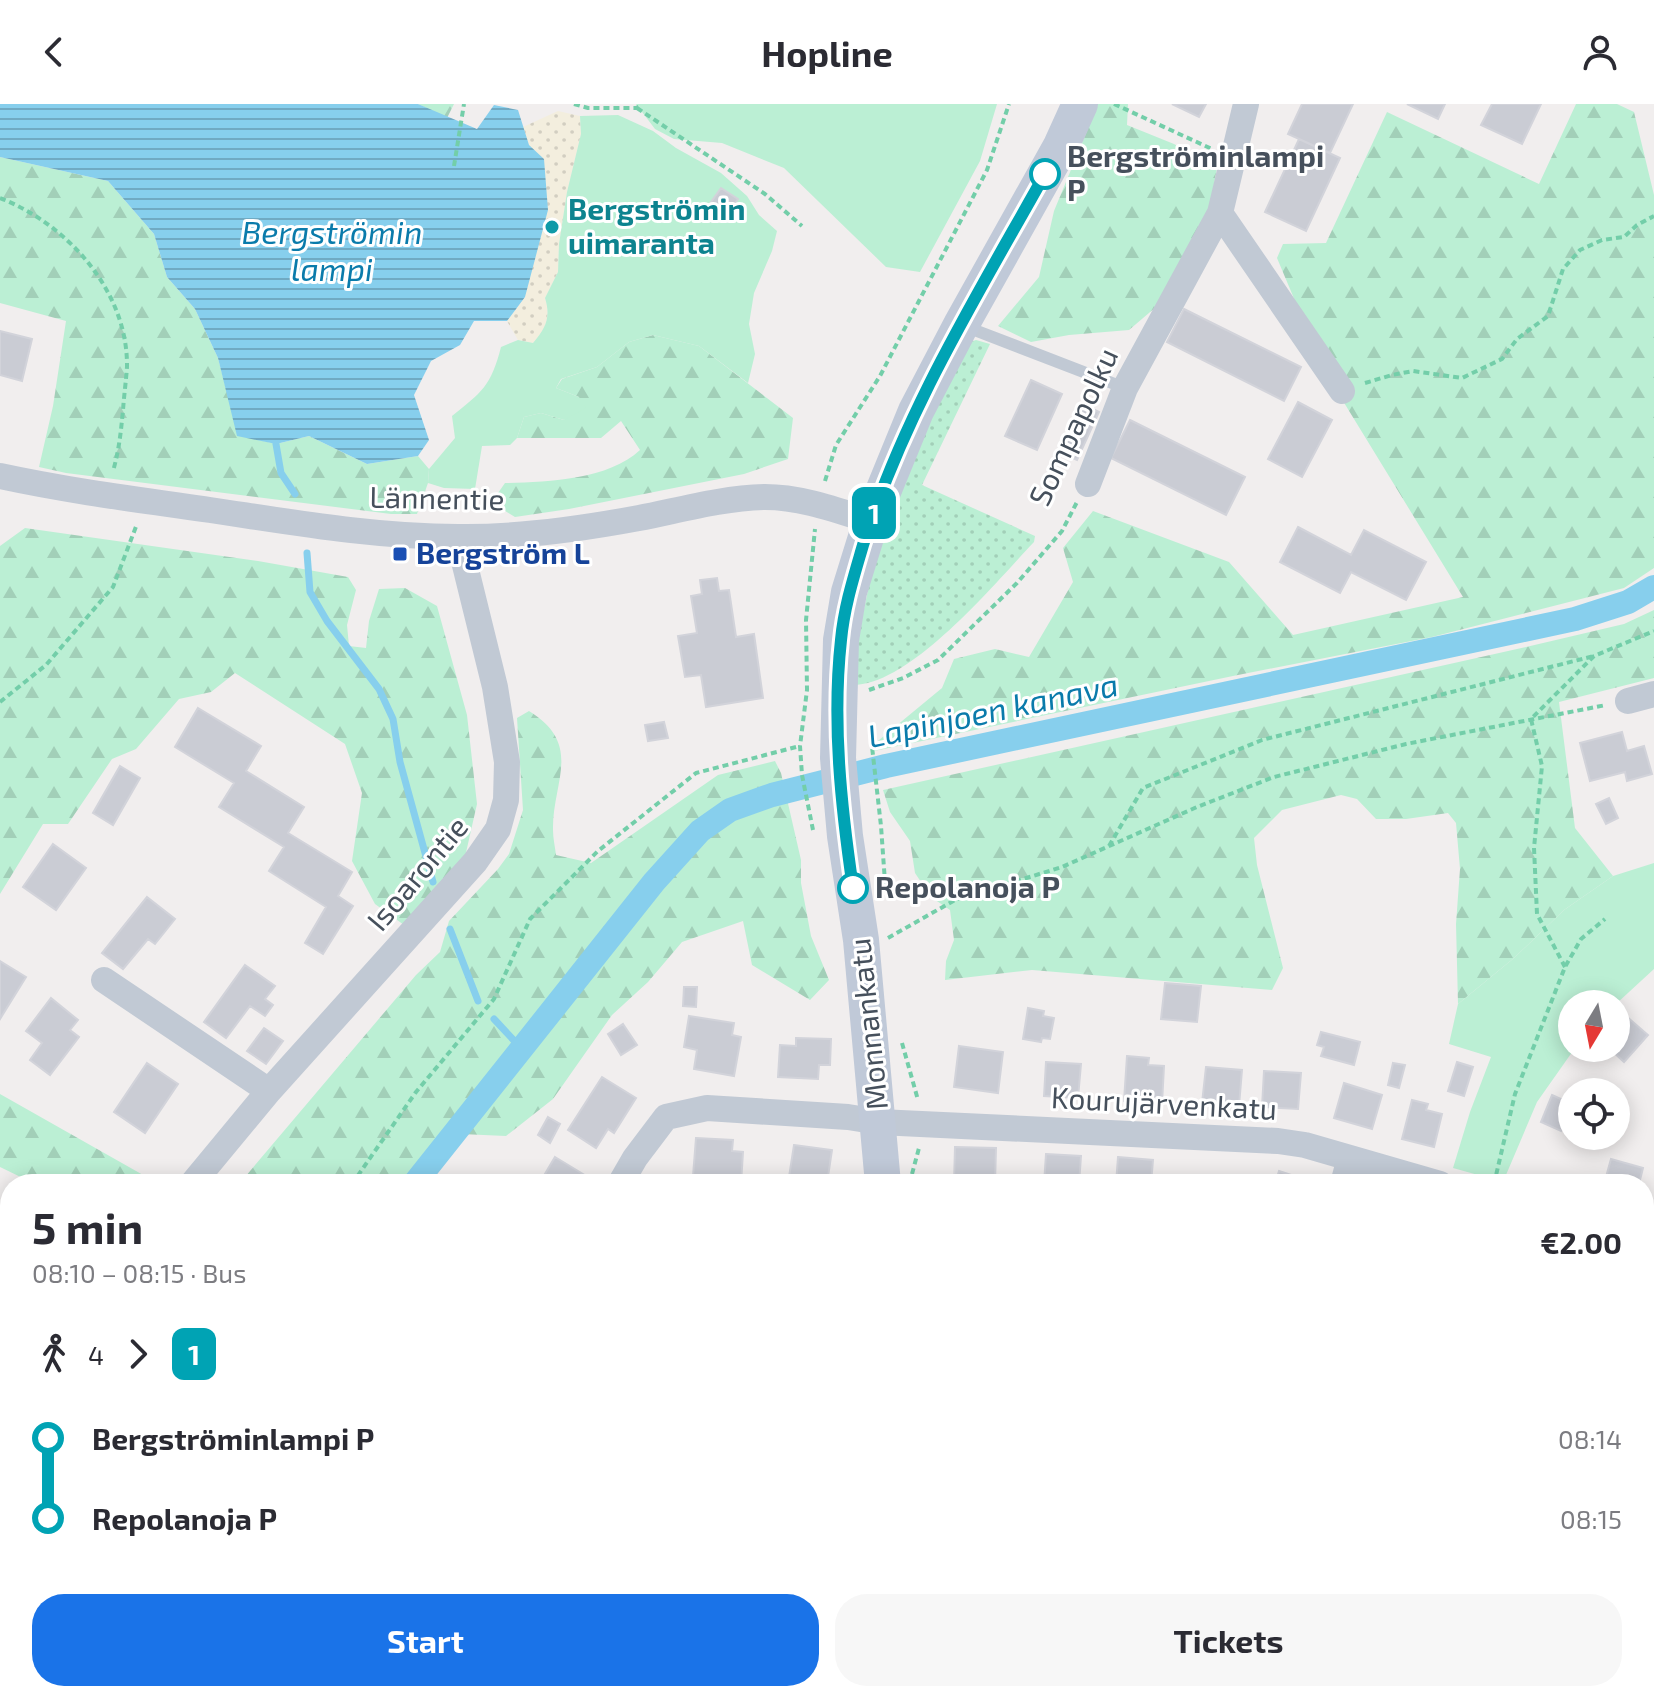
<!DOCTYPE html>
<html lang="en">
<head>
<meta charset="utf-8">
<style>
  body { margin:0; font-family:"Exo 2",sans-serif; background:#f7f7f7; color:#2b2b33; height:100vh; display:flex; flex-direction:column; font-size:30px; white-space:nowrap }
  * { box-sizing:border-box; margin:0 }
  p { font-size:26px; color:#7c7c81 }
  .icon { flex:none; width:44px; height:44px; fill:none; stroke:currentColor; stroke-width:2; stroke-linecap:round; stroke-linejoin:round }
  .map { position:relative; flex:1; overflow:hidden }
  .details { position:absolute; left:0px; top:1070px; width:1654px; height:528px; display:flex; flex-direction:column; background:#fff; border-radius:32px 32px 0 0; box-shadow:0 4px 20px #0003 }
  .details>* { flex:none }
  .badge { padding:0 16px; border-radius:12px; font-size:28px; line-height:52px }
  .needle { width:52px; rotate:190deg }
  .controls { position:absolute; left:1558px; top:886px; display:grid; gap:16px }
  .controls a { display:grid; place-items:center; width:72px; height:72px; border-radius:50%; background:#fff; box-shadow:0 4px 20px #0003; font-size:40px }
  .map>.badge { position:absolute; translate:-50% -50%; box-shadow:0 0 0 4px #fff }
  .legs { display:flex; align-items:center; gap:12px; height:88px; padding:0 32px; font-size:26px }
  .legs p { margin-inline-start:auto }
  .headline { display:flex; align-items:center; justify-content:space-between; height:136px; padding:0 32px }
  h1 { font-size:44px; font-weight:700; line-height:60px }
  .primary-button { display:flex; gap:16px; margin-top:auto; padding:16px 32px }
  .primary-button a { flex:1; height:92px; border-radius:32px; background:#1a73e8; color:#fff; font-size:32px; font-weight:700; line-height:92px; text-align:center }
  .primary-button a+a { background:#f7f7f7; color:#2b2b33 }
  ul { padding:0 32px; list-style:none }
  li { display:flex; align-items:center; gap:28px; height:80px; font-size:30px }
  li i { display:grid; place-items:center; width:12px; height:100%; margin:0 10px; background:currentColor }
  li i::after { content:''; width:20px; height:20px; margin:-10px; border:6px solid; border-radius:50%; background:#fff }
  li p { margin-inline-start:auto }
  li:first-child i { background:linear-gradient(#0000 50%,currentColor 0) }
  li:last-child i { background:linear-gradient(currentColor 50%,#0000 0) }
  header { display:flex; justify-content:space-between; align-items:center; height:104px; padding:0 32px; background:#fff; font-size:36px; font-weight:700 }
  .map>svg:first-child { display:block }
  .grass { fill:url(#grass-dots) }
  .forest { fill:url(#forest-firs) }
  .sand { fill:url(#sand-dots) }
  .park { fill:#bbefd4 }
  .water { fill:url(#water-rules) }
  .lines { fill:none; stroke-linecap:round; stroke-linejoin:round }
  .stream { stroke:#87cfed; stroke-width:7 }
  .canal { stroke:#87cfed; stroke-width:24 }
  .building { fill:#caccd4; stroke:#d2d3da; stroke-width:2 }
  .path { stroke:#73cea9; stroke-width:4; stroke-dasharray:6 4; stroke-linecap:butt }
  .service { stroke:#c1c9d4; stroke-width:12 }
  .minor { stroke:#c1c9d4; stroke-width:26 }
  .secondary { stroke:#c0c9d8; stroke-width:36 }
  .line-1-casing { stroke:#fff; stroke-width:18 }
  .line-1 { stroke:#00a3b4; stroke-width:12 }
  .stop-1-dot { fill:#fff; stroke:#00a3b4; stroke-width:4 }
  .culture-dot { fill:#0f9aa8; stroke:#fff; stroke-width:3 }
  .transit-dot { fill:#1a4fb4; stroke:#fff; stroke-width:3 }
  .labels { text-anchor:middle; stroke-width:6; stroke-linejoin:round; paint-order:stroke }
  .stop-label { font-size:30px; font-weight:bold; fill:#46505c; stroke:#fff; text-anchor:start }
  .culture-label { font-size:30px; font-weight:bold; fill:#0d838f; stroke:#fff; text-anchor:start }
  .street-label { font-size:30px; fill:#46505c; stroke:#fff }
  .transit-label { font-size:30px; font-weight:bold; fill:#164399; stroke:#fff; text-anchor:start }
  .water-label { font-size:32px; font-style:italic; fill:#0a7bab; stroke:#fff }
</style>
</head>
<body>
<header><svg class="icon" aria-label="back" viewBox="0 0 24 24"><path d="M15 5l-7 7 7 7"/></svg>Hopline<svg class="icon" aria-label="person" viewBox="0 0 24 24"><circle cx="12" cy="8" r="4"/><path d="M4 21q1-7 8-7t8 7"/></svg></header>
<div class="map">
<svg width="1654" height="1598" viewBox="0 0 1654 1598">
  <defs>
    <pattern id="grass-dots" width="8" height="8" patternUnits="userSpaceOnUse" patternTransform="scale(2)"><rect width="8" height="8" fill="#bbefd4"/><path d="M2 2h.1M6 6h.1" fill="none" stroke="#a2cfb8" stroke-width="1.8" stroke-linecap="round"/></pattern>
    <pattern id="forest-firs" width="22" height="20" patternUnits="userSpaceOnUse" patternTransform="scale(2)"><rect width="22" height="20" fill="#bbefd4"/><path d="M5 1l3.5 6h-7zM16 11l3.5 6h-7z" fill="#a2cfb8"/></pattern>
    <pattern id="sand-dots" width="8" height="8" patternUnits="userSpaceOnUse" patternTransform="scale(2)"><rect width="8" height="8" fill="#f3eede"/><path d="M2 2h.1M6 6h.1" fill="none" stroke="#d2cec1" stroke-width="1.8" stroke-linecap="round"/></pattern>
    <pattern id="water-rules" width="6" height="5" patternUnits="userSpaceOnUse" patternTransform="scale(2)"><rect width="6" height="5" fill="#87cfed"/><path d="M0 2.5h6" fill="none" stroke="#70aac3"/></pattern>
  </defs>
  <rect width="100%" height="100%" fill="#f1eeee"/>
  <path class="grass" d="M976 236 990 240 922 381 1035 432 1034 438C995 479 911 581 853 581L849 576 872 467 909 361 967 239Z"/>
  <path class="forest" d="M418 0H454L447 14Z
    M1098 0H1128L1127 21 1174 40 1217 64 1207 118 1156 203 1129 226 1069 231 1031 238 998 222 1039 173 1054 107Z
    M1576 0H1617L1634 8 1654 91V464L1624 484 1432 533 1233 572 874 647 873 641 942 584 954 555 995 545 1029 553 1073 478 1063 444 1093 407 1229 458 1293 531 1463 493 1324 266 1277 154 1283 140 1326 139 1387 8 1539 80Z
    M0 53 108 77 154 130 167 173 195 205 218 254 238 331 276 340 309 332 367 360 418 352 429 365 428 379 417 410H391L66 369 39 363 53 302 66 217 0 199Z
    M653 231 699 242 793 314 788 355 744 370 569 405 515 413 502 405 498 389 505 379C547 378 608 376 640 346L621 317 601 334H517L524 313 541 309 564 316 579 293 556 284 562 275 597 263 629 238Z
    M25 424 258 457 348 473 356 486 347 521 349 542 366 544 369 517 379 485 405 484 437 502 467 611 477 700 465 753 404 821 375 800 352 757 362 689 345 640 235 569 211 588 179 595 136 645 112 655 68 720H43L0 790V442Z
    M1654 506V574L1559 598 1575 724 1613 772 1564 806 1514 854 1458 900 1456 820 1460 765 1456 719 1448 709 1406 715H1376L1357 695 1341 691 1282 706 1254 734 1257 761 1283 864 1272 886 1032 866 945 876 946 857 954 836 950 806 931 793 915 769 910 737 890 708 883 686 1526 543 1624 520Z
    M529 607C584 641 552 678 553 726 553 734 555 743 556 751L591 759 718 671 775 657 781 669 801 756V779L811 832 829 876 810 896 752 861 743 817 682 838 648 878 612 911 553 995 506 1032 461 1030 432 1061 440 1080H239L416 871 440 848 449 817 498 765 509 750 523 706 517 614Z
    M0 990 159 1080H35L0 1063Z
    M10 1412V1588H94L92 1598H0V1431Z"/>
  <path class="sand" d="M558 7 580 12 581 30 567 88 559 140 558 168 545 194C551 214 546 224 533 239L518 236 507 217 525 193 529 41 523 23Z"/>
  <path class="park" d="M636 0H997L980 57 920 168 886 163 784 64 722 39 674 35 655 25Z
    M618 11 653 27 676 44 721 69 747 92 759 111 777 127 772 147 754 189 749 220 755 250 748 279 699 242 653 231 629 238 597 263 561 275 556 284 579 293 586 304 564 316 541 309 524 313 517 334 510 341 482 342 475 385 444 384 428 379 429 365 455 334 452 312C482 288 491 282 501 243L518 236 533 239C546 224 551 213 545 194L558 168 559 140 567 88 581 30 580 12Z
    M1654 759V865L1616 900H1572V944H1575L1537 998 1503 1078 1453 1064 1470 1008 1491 953 1449 940 1458 900 1514 854 1564 806 1613 772Z"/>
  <path class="water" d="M0 0H418L477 25 494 1 518 6 529 41 544 55 548 106 525 193 507 217H474L460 241 431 257 414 291 429 336 418 352 367 360 309 332 276 340 237 332 218 254 195 205 167 173 154 130 108 77 0 53Z"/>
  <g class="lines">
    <path class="stream" d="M276 340 281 369 295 390
      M307 449 310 488 327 517 379 585 393 615 400 658 433 778
      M450 825 478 897
      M494 915 521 944"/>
    <path class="canal" d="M414 1080 654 778 700 727 730 706 772 691 886 662 1575 515 1628 498 1654 483
      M0 1570 10 1562"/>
  </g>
  <path class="building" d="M1172 0H1206L1199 13Z
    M1302 0H1353L1330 49 1288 30Z
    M1407 0H1445L1438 15Z
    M1492 0H1541L1522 40 1481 21Z
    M1299 35 1340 54 1306 127 1265 108Z
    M721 84 738 95 724 116 706 105Z
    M1184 205 1301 263 1284 297 1167 238Z
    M0 227 32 235 22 277 0 271Z
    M1031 276 1062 290 1037 346 1005 332Z
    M1298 298 1332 316 1302 373 1268 355Z
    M1083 300 1099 308 1077 356 1061 349Z
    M1130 316 1245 373 1226 411 1111 354Z
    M1298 423 1351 451 1364 426 1426 458 1406 496 1351 468 1340 489 1280 458Z
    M717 474 719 487 729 486 736 533 754 530 763 594 706 603 701 571 685 573 678 532 697 529 691 492 702 490 700 476Z
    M198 604 261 642 246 667 304 703 288 729 352 768 338 792 353 802 323 850 305 839 326 803 269 767 284 743 219 703 234 679 175 643Z
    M664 618 668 634 648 637 645 621Z
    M1622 628 1627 647 1644 642 1652 670 1627 677 1625 668 1590 677 1580 639Z
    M120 662 140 674 113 721 93 709Z
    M1609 694 1618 714 1606 720 1596 700Z
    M53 740 86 764 56 806 23 783Z
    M147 793 175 815 155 840 148 835 123 865 102 849Z
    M0 857 26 873 0 915Z
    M245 861 275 882 265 895 273 901 265 912 250 902 226 934 204 918Z
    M1165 879 1201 882 1197 918 1161 915Z
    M684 883H697L696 903 683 902Z
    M51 894 78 916 70 926 79 933 50 971 30 956 42 939 26 927Z
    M1028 904 1044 907 1043 912 1054 914 1050 935 1042 934 1041 938 1023 935Z
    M689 912 734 919 732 931 741 933 734 972 694 965 697 946 684 943Z
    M1626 912 1648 931 1624 958 1609 944H1616V924Z
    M623 920 637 941 621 951 608 930Z
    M264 924 283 937 266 960 247 947Z
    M1321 928 1360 938 1354 961 1321 952 1324 943 1317 941Z
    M796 934 831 935 830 961H819L818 975 778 973 780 941 796 942Z
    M959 942 1003 948 998 989 954 983Z
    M1127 952 1149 954 1148 961 1164 962 1162 1000 1124 997Z
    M1046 958 1081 960 1078 994 1044 992Z
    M1457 958 1473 963 1464 992 1448 987Z
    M147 959 178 980 145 1029 114 1008Z
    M1393 959 1405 961 1399 984 1388 981Z
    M1206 963 1242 966 1239 1002 1202 999Z
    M1264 967 1301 969 1298 1005 1262 1003Z
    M602 973 636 994 614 1029 608 1025 596 1044 568 1026Z
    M1344 979 1382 991 1372 1025 1334 1014Z
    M1552 991 1572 1000 1561 1027 1541 1018Z
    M1412 996 1428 1000 1426 1006 1442 1010 1434 1043 1402 1035Z
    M548 1013 560 1020 550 1039 538 1031Z
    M696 1034 733 1036 732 1047 743 1048 741 1080 714 1079V1074L693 1072Z
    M794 1041 832 1046 827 1079 789 1073Z
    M955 1043 996 1044 995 1080 954 1079Z
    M1046 1050 1081 1052 1079 1080H1044Z
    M555 1053 588 1073 584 1080H539Z
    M1118 1053 1153 1056 1151 1080H1116Z
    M1611 1055 1643 1064 1639 1080H1604Z
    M1279 1067 1307 1076 1305 1080H1275Z
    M10 1176V1213L0 1207V1191Z
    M1644 1300 1654 1302V1343L1644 1341Z
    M1652 1490H1654V1518L1646 1516Z
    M135 1588H161L160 1593Z
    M215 1588H259L256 1598H235L214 1592Z
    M324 1588 345 1594V1592L368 1598H321Z
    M732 1588H781L778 1598H748L731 1593Z
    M1317 1588H1351L1347 1598H1324L1315 1595Z
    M1447 1588H1480L1477 1598H1453L1445 1595Z
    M1547 1590 1576 1597V1598H1545Z"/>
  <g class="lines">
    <path class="path" d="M574 0 588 4H637L635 0
      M1114 0 1212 45
      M637 4 765 90 802 122
      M454 62 464 0
      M0 94C67 120 128 187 127 263 126 277 124 292 123 306 121 327 119 347 113 367
      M1365 279 1392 271 1413 267 1462 274 1502 255 1517 235 1548 212 1563 165 1580 146 1602 136 1624 133 1637 121 1654 112
      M825 377 836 341 880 272 987 66 1009 0
      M869 586 903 574 938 556 1017 479 1062 427 1077 398
      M0 598 46 561 113 483 137 420
      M870 625 881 722 886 792
      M813 726 802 671 800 642 807 586 806 516 815 425
      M1109 742 1143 684 1262 636 1594 552
      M888 834 955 796 1062 763 1197 703 1274 673 1406 640 1606 601
      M1565 863 1537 810 1534 744 1542 662 1531 615 1594 552 1654 527
      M902 939 918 996
      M912 1070 919 1044
      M352 1080 416 988 494 895 530 815 598 747 696 669 800 642
      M1494 1080 1515 990 1565 863 1581 835 1605 815
      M0 1516 10 1511"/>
    <path class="service" d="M964 222 1125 284"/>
    <path class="minor" d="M1220 109 1342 287
      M0 372C69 387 140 396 210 406 291 418 375 433 458 433 517 434 580 425 639 414 680 406 722 394 765 393 801 393 836 406 871 417
      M1088 380 1125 284 1220 109 1246 0
      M1628 597 1654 590
      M104 876 269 987
      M192 1080 269 987 475 758 498 725 506 696 507 658 495 583 458 433
      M620 1080 635 1054 666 1013 707 1004 848 1013 879 1018 1278 1037 1305 1041 1440 1080
      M1343 1080 1350 1054
      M1644 1147 1654 1122
      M0 1372 10 1354
      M290 1598 294 1588
      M1192 1598 1195 1588
      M1508 1598 1511 1588"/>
    <path class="secondary" d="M883 1080 861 836 845 732 838 654 841 536 849 488 871 417 916 307 961 221 1061 42 1080 0
      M830 1598 832 1588"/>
  </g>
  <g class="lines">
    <g class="line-1-casing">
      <path id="line-1" d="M853 784C841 702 832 618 841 536 844 503 854 472 863 441 904 309 978 190 1045 70"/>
    </g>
    <use href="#line-1" class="line-1"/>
  </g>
  <g class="stop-1-dot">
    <circle cx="1045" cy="70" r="14"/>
    <circle cx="853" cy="784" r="14"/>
  </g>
  <circle class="culture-dot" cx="552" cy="123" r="8"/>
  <rect class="transit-dot" x="392" y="442" width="16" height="16" rx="4"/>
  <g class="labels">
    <g class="stop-label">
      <text x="1067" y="63">Bergströminlampi<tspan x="1067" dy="34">P</tspan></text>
      <text x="875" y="794">Repolanoja P</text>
    </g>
    <g class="culture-label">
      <text x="568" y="116">Bergströmin<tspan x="568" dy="34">uimaranta</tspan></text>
    </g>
    <g class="street-label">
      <text transform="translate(1074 323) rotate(-65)" y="10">Sompapolku</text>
      <text transform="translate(437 395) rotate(1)" y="10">Lännentie</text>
      <text transform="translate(418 770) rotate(-50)" y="10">Isoarontie</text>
      <text transform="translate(869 920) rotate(-96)" y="10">Monnankatu</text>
      <text transform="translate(1164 1000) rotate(3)" y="10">Kourujärvenkatu</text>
    </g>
    <g class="transit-label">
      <text x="416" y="460">Bergström L</text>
    </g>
    <g class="water-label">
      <text x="332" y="140">Bergströmin<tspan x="332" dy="37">lampi</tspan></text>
      <text transform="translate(993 607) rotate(-12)" y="11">Lapinjoen kanava</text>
    </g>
  </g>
</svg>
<div class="controls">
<a><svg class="needle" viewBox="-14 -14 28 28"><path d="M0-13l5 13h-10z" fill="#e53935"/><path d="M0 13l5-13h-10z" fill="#7c7c81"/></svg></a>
<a><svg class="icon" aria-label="locate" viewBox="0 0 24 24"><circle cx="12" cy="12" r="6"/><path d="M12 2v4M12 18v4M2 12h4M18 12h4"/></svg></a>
</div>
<b class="badge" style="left:874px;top:409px;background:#00a3b4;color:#fff">1</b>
<section class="details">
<div class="headline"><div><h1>5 min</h1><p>08:10 – 08:15 · Bus</p></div><b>€2.00</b></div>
<div class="legs"><svg class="icon" aria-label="walk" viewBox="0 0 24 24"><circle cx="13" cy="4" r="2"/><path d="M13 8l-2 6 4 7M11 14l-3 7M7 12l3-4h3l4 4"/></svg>4<svg class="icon" aria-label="forward" viewBox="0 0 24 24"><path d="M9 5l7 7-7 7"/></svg><b class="badge" style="background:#00a3b4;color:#fff">1</b></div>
<ul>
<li><i style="color:#00a3b4"></i><b>Bergströminlampi P</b><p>08:14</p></li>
<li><i style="color:#00a3b4"></i><b>Repolanoja P</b><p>08:15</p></li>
</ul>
<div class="primary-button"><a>Start</a><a>Tickets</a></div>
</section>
</div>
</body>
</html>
